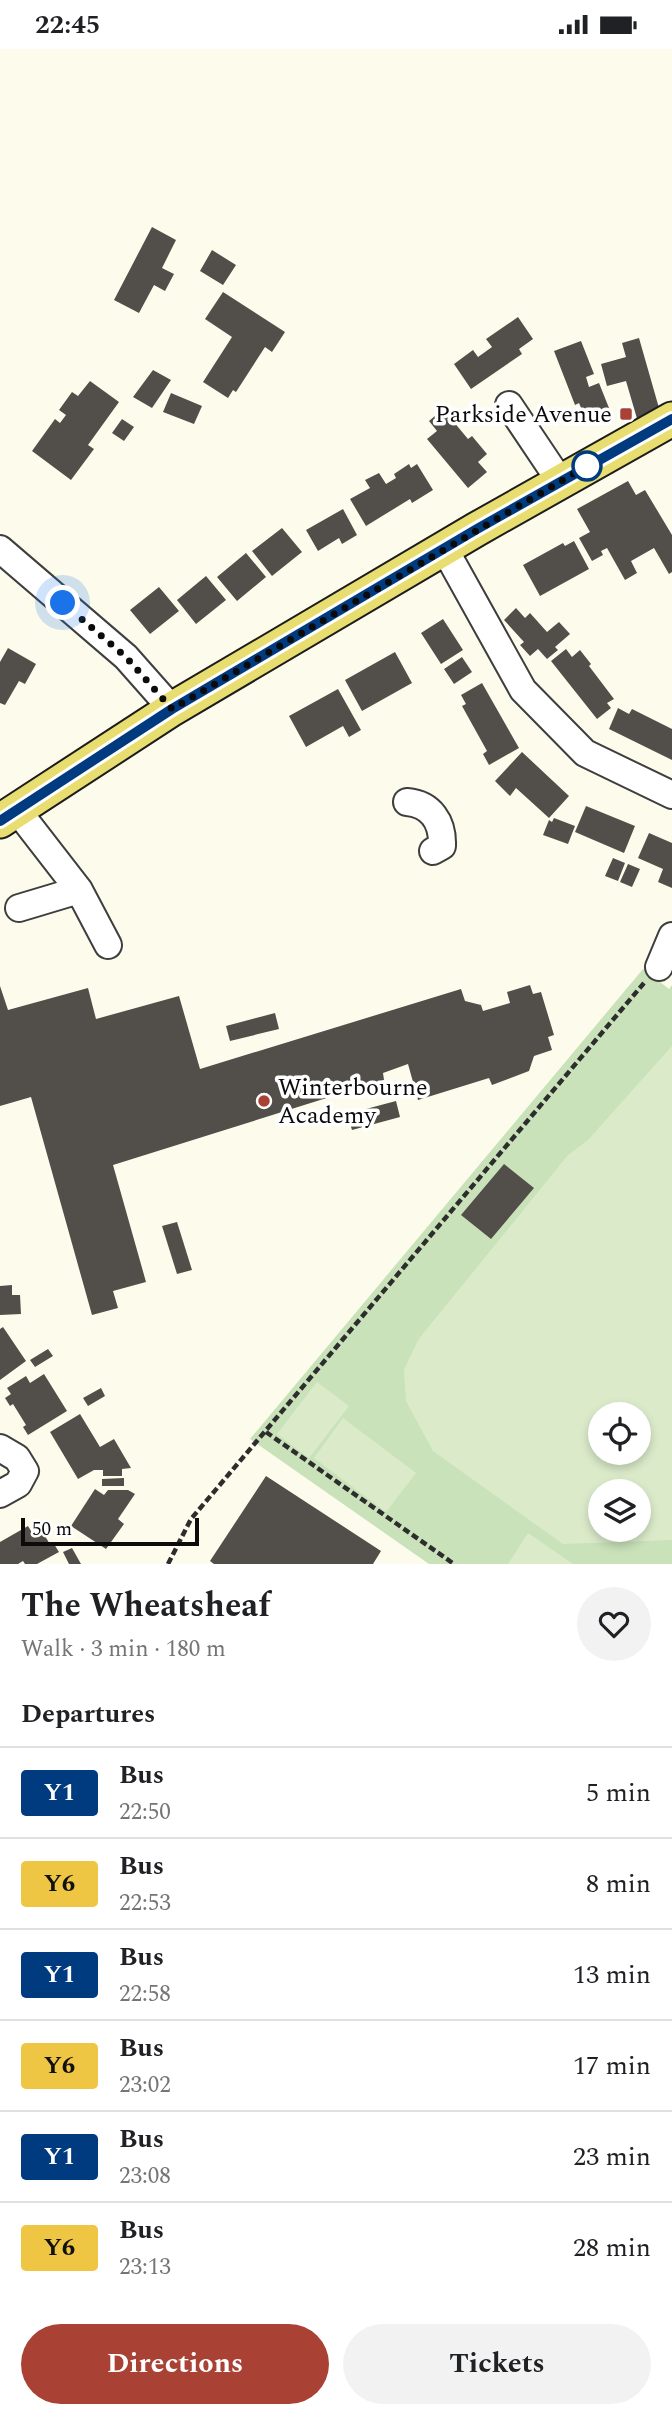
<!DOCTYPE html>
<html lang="en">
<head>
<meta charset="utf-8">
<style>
  body { margin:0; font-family:Spectral,serif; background:#f2f2f2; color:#202124; height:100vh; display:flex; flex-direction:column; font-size:26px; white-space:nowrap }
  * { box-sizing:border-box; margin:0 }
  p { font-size:23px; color:#757577 }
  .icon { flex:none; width:38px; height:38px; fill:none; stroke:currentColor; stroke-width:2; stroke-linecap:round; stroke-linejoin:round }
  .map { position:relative; height:1515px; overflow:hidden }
  .side { display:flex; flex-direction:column; background:#fff; flex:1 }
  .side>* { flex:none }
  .badge { padding:0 14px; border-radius:5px; font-size:24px; line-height:46px }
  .fabs { position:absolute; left:588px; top:1353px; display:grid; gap:14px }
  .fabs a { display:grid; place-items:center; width:63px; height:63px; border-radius:50%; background:#fff; box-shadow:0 4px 10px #0003; font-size:35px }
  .scale { position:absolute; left:21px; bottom:18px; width:178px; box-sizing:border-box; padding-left:7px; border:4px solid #0b0b0b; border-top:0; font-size:19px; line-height:24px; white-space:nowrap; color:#0b0b0b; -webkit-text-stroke:5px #fff; paint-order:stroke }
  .you { position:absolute; width:35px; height:35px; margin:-18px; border:5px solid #fff; border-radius:50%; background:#1a73e8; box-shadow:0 0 0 10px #1a73e833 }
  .map>.badge { position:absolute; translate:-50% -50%; box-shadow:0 0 0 4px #fff }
  h2 { padding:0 21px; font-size:26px; line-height:63px }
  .round { display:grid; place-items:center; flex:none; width:74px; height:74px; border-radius:37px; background:#f2f2f2 }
  .headline { display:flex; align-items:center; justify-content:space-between; height:119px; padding:0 21px }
  h1 { font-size:33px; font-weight:700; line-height:52px }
  .action { display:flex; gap:14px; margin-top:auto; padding:14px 21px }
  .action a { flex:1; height:80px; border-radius:42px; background:#aa4135; color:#fff; font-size:28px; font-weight:700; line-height:80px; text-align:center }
  .action a+a { background:#f2f2f2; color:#202124 }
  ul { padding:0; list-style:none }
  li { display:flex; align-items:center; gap:21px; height:91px; padding:0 21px; border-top:2px solid #e0e0e0 }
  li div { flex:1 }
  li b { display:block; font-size:26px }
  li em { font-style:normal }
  li .badge { min-width:77px; font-weight:700; text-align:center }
  .status { display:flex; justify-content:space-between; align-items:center; height:49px; padding:0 35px; background:#fff; direction:ltr }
  .status svg { height:19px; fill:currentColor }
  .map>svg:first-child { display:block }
  .green { fill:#c9e2ba; fill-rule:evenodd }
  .pitch { fill:#dbebca; fill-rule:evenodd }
  .building { fill:#524e49 }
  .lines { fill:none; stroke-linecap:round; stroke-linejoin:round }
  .minor-casing { stroke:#3e3e3e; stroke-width:30 }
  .major-casing { stroke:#1c1c1c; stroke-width:37 }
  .path { stroke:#2d2d2d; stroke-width:4.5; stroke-dasharray:7 3.5; stroke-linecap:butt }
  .minor { stroke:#fff; stroke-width:26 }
  .major { stroke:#e8dd71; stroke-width:33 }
  .line-casing { stroke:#fff; stroke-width:16 }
  .line { stroke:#003b80; stroke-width:10 }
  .walk { stroke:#0b0b0b; stroke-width:7; stroke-dasharray:0 12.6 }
  .poi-dot { fill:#aa4135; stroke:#fff; stroke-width:2.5 }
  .stop-dot { fill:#fff; stroke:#003b80; stroke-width:3.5 }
  .labels { text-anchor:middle; stroke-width:7; stroke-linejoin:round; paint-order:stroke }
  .poi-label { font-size:24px; fill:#0b0b0b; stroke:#fff; text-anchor:end }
</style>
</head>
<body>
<div class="status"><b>22:45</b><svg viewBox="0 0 49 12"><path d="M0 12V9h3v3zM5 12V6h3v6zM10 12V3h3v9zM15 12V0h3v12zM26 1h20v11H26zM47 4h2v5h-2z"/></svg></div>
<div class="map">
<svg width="672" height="1515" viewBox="0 0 672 1515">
  <rect width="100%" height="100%" fill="#fdfcec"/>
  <path class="green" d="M643 920 669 940 672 936V1515H429L250 1390ZM600 1365H639V1404H600ZM600 1442H639V1480H600Z"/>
  <path class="pitch" d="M672 997V1491L563 1495 433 1402 406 1352 404 1321 418 1291 568 1106 588 1091ZM600 1365H639V1404H600ZM600 1442H639V1480H600Z
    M317 1333 349 1357 309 1409 277 1385Z
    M343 1369 416 1424 386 1463 314 1409Z
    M528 1484 573 1515H508Z"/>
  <path class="building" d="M152 178 176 191 162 219 174 225 165 242 154 236 139 264 114 251Z
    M212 201 236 216 223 236 200 222Z
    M223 243 285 283 272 303 265 298 236 343 233 341 228 349 203 333 232 288 205 270Z
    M518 268 533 290 519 300 522 305 471 340 454 315 473 301 478 308 492 298 486 290Z
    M639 289 661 366 638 373 626 332 607 337 601 315 626 308 622 294Z
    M581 292 594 325 586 328 589 338 599 334 611 364 587 373 579 354 575 356 554 302Z
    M153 321 171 331 152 359 133 348Z
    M90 332 119 353 88 396 94 400 71 431 32 402 55 370 60 374 66 366 59 361 72 343 78 347Z
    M171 344 202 357 194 375 163 363Z
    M443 360 468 390 472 387 487 405 478 413 487 423 468 439 427 390 437 382 429 372Z
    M122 370 134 378 124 392 112 384Z
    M409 415 411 419 417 415 433 441 412 454 410 450 366 477 350 450 370 439 365 431 379 424 386 435 396 429 394 425Z
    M628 432 636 446 645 441 672 486V523L669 525 654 499 631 512 637 524 625 531 607 499 601 502 603 506 592 512 579 489 590 483 577 460Z
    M343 460 357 486 342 495 339 489 318 502 306 481Z
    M282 479 302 503 272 527 252 502Z
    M574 492 589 520 540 547 523 516 563 494 565 497Z
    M246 504 266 528 237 552 217 528Z
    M206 527 226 551 196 575 177 551Z
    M159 538 179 562 150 585 130 561Z
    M516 559 525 569 530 564 547 583 559 573 570 585 555 598 558 601 547 610 538 600 530 607 520 596 524 593 504 571Z
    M443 570 463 601 441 615 421 584Z
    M8 599 36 615 25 635 19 632 5 656 0 654V613Z
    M566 600 572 608 580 601 591 615 589 617 614 650 607 654 611 659 597 670 551 612Z
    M395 603 412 634 362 662 345 631Z
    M462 608 472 623 454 635 444 620Z
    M482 634 519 699 489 716 483 705 487 702 462 657 466 655 461 646Z
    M338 640 361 681 349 688 343 677 306 698 289 667Z
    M618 659 629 665 632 660 672 680V711L609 680Z
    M522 703 569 747 549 769 516 739 510 747 495 732Z
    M586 757 635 777 624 804 575 783Z
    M554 769 575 777 568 795 543 786 549 771 552 773Z
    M649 784 672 794V839L658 833 663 820 638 809Z
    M613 809 625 814 618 832 605 827Z
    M628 815 640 820 632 838 620 833Z
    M530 936 533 945 541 943 554 986 548 988 552 1001 534 1007 529 1022 492 1036 489 1029 418 1051 408 1015 383 1024 384 1031 113 1116 146 1233 113 1242 118 1259 92 1266 31 1048 0 1057V937L8 961 88 939 96 970 179 947 200 1020 461 940 465 952 481 956 483 962 510 954 507 943Z
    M275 964 279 980 230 992 226 977Z
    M396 1052 400 1068 352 1081 347 1065Z
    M504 1115 534 1139 491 1190 461 1166Z
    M177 1173 192 1221 177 1225 162 1177Z
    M12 1236V1246H20L21 1265 0 1266V1237Z
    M3 1278 26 1312 0 1331V1280Z
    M48 1300 53 1307 35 1318 30 1311Z
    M44 1325 67 1362 28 1386 23 1378 26 1376 13 1355 10 1357 5 1349 11 1345 7 1339 26 1327 30 1334Z
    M101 1339 105 1347 88 1357 83 1349Z
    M80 1365 100 1398 114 1390 131 1419 122 1420V1427H103V1421H94L78 1430 50 1383Z
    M266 1427 381 1502 373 1515H214L210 1512Z
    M124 1429V1437H102V1430Z
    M95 1440 104 1446 108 1441H128L135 1445 118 1470 124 1475 106 1500 71 1477Z
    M28 1477 34 1487 42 1482 51 1497 54 1495 59 1503 37 1515H25L23 1512 18 1515H0V1493Z
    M72 1499 81 1515H69L63 1503Z"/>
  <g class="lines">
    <g class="minor-casing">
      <path id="minor" d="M509 356 560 432
        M444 499 523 641 585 704 672 746
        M0 500 126 608 172 660
        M407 753C431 755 443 773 442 797L433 802
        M17 761 79 841 108 896
        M19 859 79 841
        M659 918 672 887
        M0 1399 17 1409 25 1422 18 1435 0 1445"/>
    </g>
    <g class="major-casing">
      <path id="major" d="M0 772 172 660 477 480 672 370"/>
    </g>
    <path class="path" d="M266 1383 454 1515
      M168 1515 191 1470 644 934"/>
    <use href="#minor" class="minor"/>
    <use href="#major" class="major"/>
  </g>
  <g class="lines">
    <g class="line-casing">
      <path id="line" d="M0 772 172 660 477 480 672 370"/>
    </g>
    <use href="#line" class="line"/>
    <path class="walk" d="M63 554 126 608 172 660 587 417"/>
  </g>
  <g class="poi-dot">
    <rect x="619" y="358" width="14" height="14" rx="3.5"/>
    <circle cx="264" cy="1052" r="7"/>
  </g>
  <circle class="stop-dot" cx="587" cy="417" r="14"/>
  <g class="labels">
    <g class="poi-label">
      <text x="612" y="373">Parkside Avenue</text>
      <text x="278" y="1046" text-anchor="start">Winterbourne<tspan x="278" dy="28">Academy</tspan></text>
    </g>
  </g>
</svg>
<div class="fabs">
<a><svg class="icon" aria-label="locate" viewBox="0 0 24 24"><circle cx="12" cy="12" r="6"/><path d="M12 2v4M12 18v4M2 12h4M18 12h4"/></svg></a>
<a><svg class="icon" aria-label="layers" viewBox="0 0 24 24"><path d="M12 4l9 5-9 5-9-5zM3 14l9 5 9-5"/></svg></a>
</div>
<div class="scale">50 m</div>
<div class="you" style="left:63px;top:554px"></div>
</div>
<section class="side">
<div class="headline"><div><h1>The Wheatsheaf</h1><p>Walk · 3 min · 180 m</p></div><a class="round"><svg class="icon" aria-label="heart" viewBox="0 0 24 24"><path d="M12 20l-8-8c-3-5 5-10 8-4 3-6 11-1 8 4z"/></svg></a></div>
<h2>Departures</h2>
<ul>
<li><span class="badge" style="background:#003b80;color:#fff">Y1</span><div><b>Bus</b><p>22:50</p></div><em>5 min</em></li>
<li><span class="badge" style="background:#efc644;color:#111">Y6</span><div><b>Bus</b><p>22:53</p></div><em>8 min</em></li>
<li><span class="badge" style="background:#003b80;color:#fff">Y1</span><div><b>Bus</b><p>22:58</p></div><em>13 min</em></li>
<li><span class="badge" style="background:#efc644;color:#111">Y6</span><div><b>Bus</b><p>23:02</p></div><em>17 min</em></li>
<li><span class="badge" style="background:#003b80;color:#fff">Y1</span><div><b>Bus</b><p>23:08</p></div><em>23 min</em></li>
<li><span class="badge" style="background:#efc644;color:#111">Y6</span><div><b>Bus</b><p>23:13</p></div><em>28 min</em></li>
</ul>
<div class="action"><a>Directions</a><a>Tickets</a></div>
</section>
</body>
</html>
